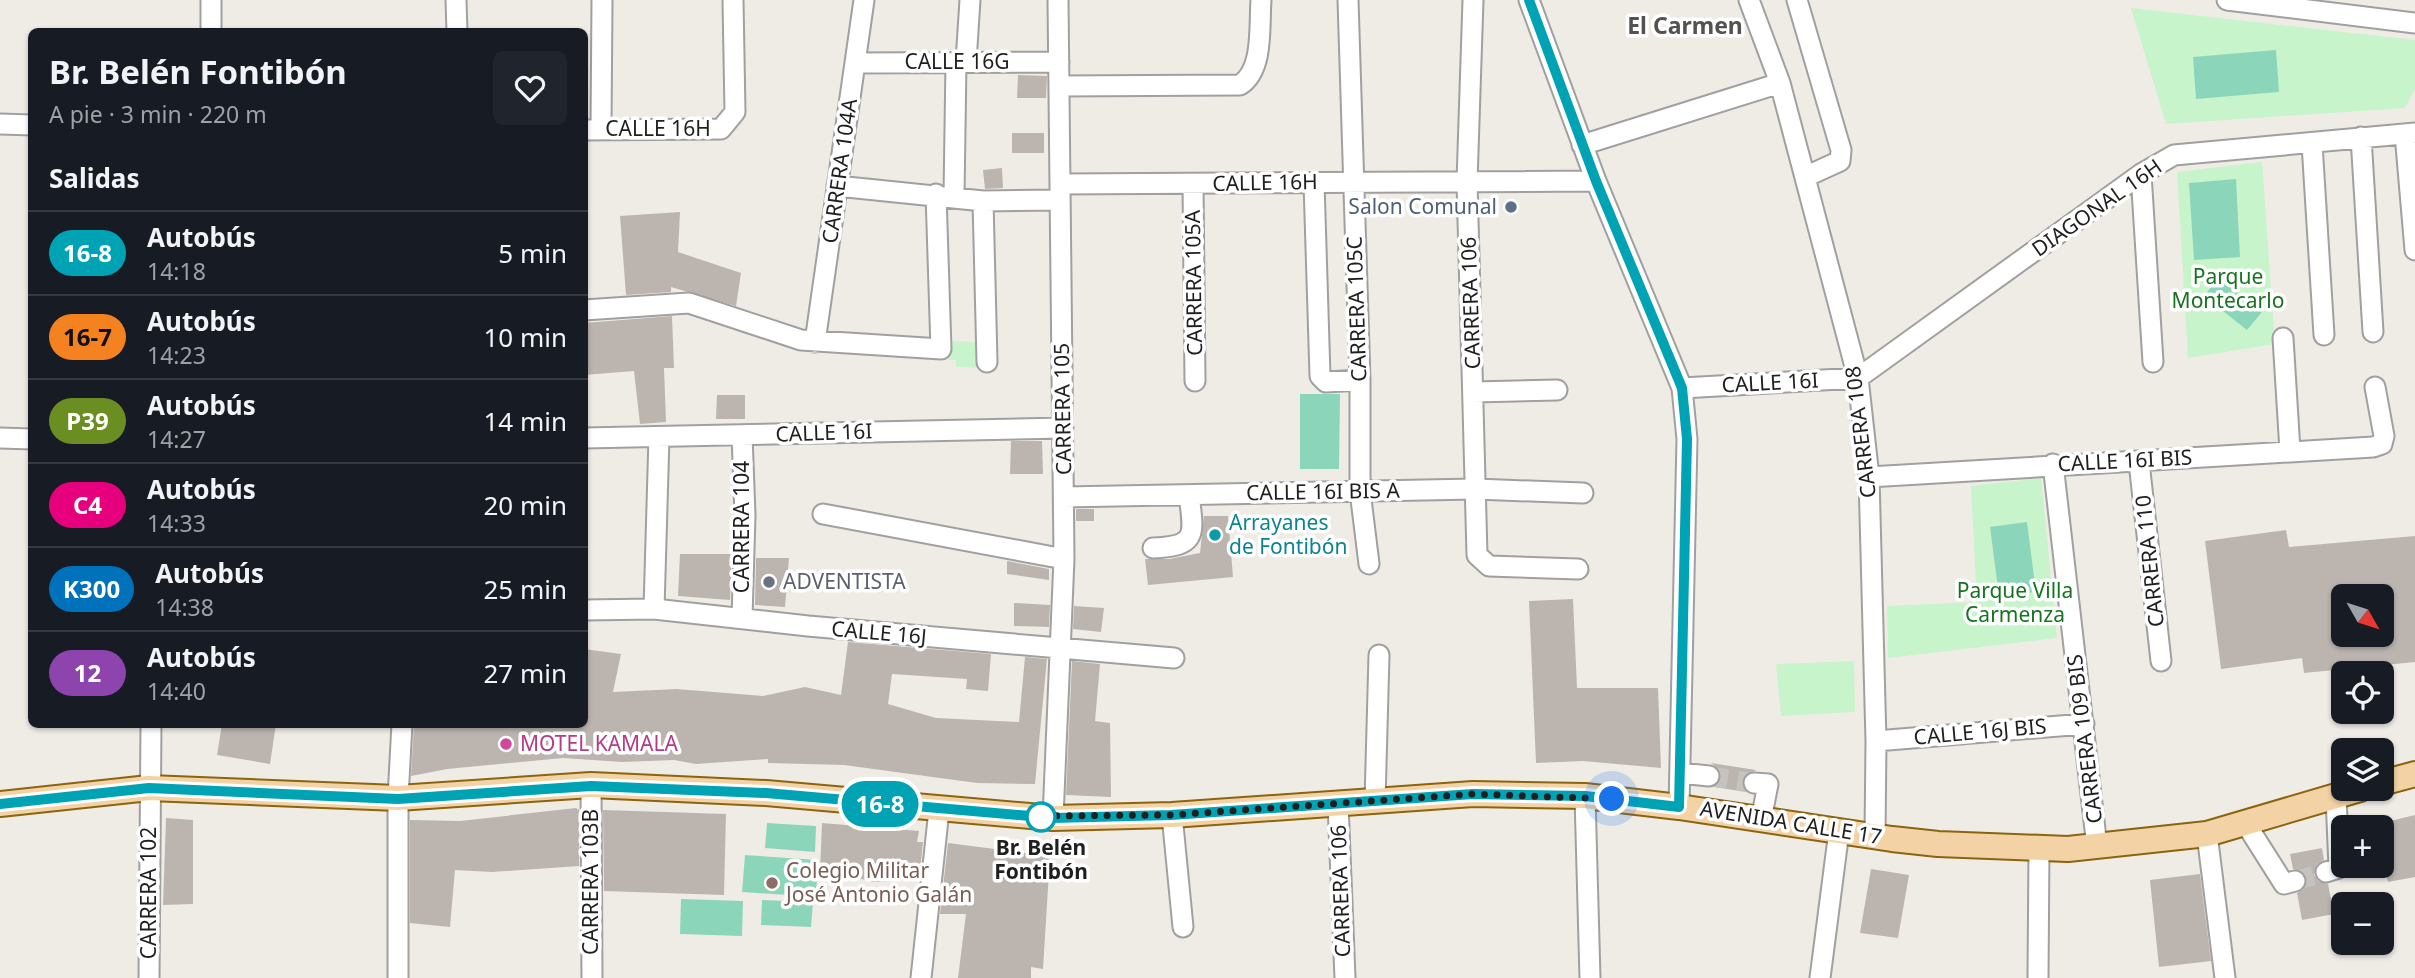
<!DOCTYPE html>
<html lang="es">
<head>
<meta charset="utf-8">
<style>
  body { margin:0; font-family:"Noto Sans",sans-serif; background:#20242c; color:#f1f3f6; height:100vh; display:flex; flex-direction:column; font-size:26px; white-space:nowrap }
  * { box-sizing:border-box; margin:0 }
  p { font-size:23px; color:#9ea1a6 }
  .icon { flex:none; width:38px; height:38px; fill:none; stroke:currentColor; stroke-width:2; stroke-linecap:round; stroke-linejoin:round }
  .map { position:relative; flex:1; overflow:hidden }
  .panel { position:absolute; left:28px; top:28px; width:560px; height:700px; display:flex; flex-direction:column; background:#171b24; border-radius:10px; box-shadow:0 2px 5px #0004 }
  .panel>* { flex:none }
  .badge { padding:0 14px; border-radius:23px; font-size:24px; line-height:46px }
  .needle { width:46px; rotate:129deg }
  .controls { position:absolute; left:2331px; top:584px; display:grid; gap:14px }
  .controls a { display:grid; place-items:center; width:63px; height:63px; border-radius:10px; background:#171b24; box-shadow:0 2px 5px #0004; font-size:35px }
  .you { position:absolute; width:35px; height:35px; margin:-18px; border:5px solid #fff; border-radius:50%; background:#1a73e8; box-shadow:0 0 0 10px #1a73e833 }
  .map>.badge { position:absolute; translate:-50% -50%; box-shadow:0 0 0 4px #fff }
  h2 { padding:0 21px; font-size:26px; line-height:63px }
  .round { display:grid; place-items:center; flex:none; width:74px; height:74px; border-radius:10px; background:#20242c }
  .overview { display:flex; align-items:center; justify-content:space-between; height:119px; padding:0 21px }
  h1 { font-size:33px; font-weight:700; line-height:52px }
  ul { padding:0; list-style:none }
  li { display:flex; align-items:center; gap:21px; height:84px; padding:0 21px; border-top:2px solid #363941 }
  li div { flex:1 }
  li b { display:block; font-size:26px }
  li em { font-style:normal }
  li .badge { min-width:77px; font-weight:700; text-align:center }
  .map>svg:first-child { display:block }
  .park { fill:#c7f4cb }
  .pitch { fill:#8bd6ba }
  .building { fill:#bcb5af; fill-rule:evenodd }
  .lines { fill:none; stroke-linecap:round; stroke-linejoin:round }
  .minor-tunnel { stroke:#c5c3be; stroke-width:19; stroke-dasharray:19 10; stroke-linecap:butt }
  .minor-casing { stroke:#a0a0a0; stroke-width:23 }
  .major-casing { stroke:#8b640e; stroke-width:28 }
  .minor { stroke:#fff; stroke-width:19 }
  .major { stroke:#f3d3a6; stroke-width:24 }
  .line-casing { stroke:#fff; stroke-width:16 }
  .line { stroke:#00a3b4; stroke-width:10 }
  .walk { stroke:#1f1f1f; stroke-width:7; stroke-dasharray:0 12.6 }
  .service-dot { fill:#5c6f8a; stroke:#fff; stroke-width:2.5 }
  .culture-dot { fill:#0f9aa8; stroke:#fff; stroke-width:2.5 }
  .worship-dot { fill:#6b7280; stroke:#fff; stroke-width:2.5 }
  .hotel-dot { fill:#d1479c; stroke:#fff; stroke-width:2.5 }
  .stop-dot { fill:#fff; stroke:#00a3b4; stroke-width:3.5 }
  .education-dot { fill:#8d6e63; stroke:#fff; stroke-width:2.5 }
  .labels { text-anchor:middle; stroke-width:7; stroke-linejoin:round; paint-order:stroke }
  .street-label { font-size:21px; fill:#1f1f1f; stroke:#fff }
  .service-label { font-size:21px; fill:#4e5e75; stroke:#fff; text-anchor:end }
  .park-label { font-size:21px; fill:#16731f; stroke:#fff }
  .culture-label { font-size:21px; fill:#0d838f; stroke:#fff; text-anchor:start }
  .worship-label { font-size:21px; fill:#5b616d; stroke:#fff; text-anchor:start }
  .hotel-label { font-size:21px; fill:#b23c85; stroke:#fff; text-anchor:start }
  .stop-label { font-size:21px; font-weight:bold; fill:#1f1f1f; stroke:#fff }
  .education-label { font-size:21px; fill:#785e54; stroke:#fff; text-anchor:start }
  .neighbourhood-label { font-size:23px; font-weight:bold; fill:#525252; stroke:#fff }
</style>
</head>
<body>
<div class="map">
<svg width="2415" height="978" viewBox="0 0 2415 978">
  <rect width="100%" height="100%" fill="#efece6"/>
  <path class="park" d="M2131 8 2415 40V89L2405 108 2166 124Z
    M2262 162 2275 344 2188 358 2177 172Z
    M942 341 986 342 987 368 956 367V360L941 359Z
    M2041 478 2057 638 1888 658 1887 606 1977 602 1971 486Z
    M1854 661 1855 712 1781 716 1776 664Z"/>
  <path class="pitch" d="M2276 50 2279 92 2196 99 2193 57Z
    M2236 179 2240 257 2194 260 2189 183Z
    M2219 277 2262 312 2247 330 2204 296Z
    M1300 394H1340L1339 469H1300Z
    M2027 522 2036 592 1999 596 1990 527Z
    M767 823 816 826 815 852 765 848Z
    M745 855 818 860 816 897 742 892Z
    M681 899 743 901 742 936 680 934Z
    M762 900 813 902 811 927 761 925Z"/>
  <path class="building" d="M1018 75 1047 76 1046 98H1017Z
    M1012 133H1044V153H1012Z
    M1002 168 1003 188 985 189 983 170Z
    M680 212 678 252 741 273 736 306 671 287V292L626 295 620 216Z
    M672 316 674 368H664L666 422 640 424 634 371 584 375V323Z
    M717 395H745V419H716Z
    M1011 441H1042L1043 474H1010Z
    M1076 509H1094V521H1076Z
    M1204 516H1228L1233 577 1148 585 1145 559H1169L1200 553Z
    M2286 530 2289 547 2415 536V662L2304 673 2302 658 2221 669 2205 541ZM2343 597H2382V635H2343Z
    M680 554H732L730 600 678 596Z
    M756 558H789L785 607 755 605Z
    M1007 561 1049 569V580L1007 574Z
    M1573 599 1577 688H1658L1661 768 1583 761 1536 763 1529 601Z
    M1014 603 1050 605 1049 627 1014 626Z
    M1074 606 1104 608 1101 632 1073 629Z
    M848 642 991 654 988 691 966 689 967 679 892 674 888 704 936 718 1019 722 1025 657 1047 659 1035 784 977 783 844 765 768 763V759L696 764 674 760 622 762 563 758 447 769 411 776 414 724H584V649L621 654 613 692 677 689 763 696 805 687 841 695Z
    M1072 661 1100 664 1095 721 1110 723 1111 797 1066 795Z
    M222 724H276L270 764 217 755Z
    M1711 763 1756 770 1744 777 1742 783 1746 792 1714 787 1721 777 1720 770Z
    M576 808 579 810V866L492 872 455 870 450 927 410 923V820L460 821Z
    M603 810 726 814 724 895 604 891Z
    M2415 815V877L2388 882 2382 859V823Z
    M166 818 193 820V904L163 905Z
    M822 823 919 831 917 842H923L919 880 874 882 837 873H820Z
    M948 843 1050 856 1043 969 1031 967V978H958L966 914H940Z
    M2322 848 2324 860 2317 864 2314 875 2318 881 2328 884 2334 914 2302 920 2297 893 2304 889 2307 878 2303 872 2293 869 2290 854Z
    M1871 869 1909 875 1898 938 1860 933Z
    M2200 874 2211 961 2159 967 2150 880Z"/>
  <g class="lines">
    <path class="minor-tunnel" d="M1709 776 1754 783
      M2295 881 2326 872"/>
    <g class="minor-casing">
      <path id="minor" d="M456 0 457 32
        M1348 0 1360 380V491L1369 564
        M1473 0 1467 182 1477 555 1489 566 1578 569
        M1529 0 1596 181 1682 388 1687 439 1679 807
        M1749 0 1780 83 1858 378 1869 477 1876 741 1875 837
        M1797 0 1841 150 1840 161 1805 177
        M2227 0 2415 23
        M211 32V0
        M966 62 970 0
        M856 63 1059 62
        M1059 86 1240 85C1264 70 1259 26 1261 0
        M0 124 32 125
        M601 129 602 0
        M584 130 721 129 735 112 733 0
        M2405 134 2415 250
        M2361 137 2373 332
        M2312 144 2324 335
        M1582 145 1780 83
        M2141 174 2153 362
        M1314 183 1320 376 1326 382 1360 380
        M1060 184 1596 181
        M1193 184 1195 381
        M837 186 983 201 1060 200
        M954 196 956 62
        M983 201 987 362
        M584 310 689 303 801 340 941 349 936 194
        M2283 338 2290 451
        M815 342 864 0
        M1682 388 1858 378 2141 174 2174 155 2415 133
        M1474 392 1557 390
        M742 435 745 515 742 618
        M0 438 32 439
        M584 438 1063 428
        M2139 462 2161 661
        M2053 464 2097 847
        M1869 477 2373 447 2382 444 2384 436 2375 387
        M1064 497 1475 489 1583 493
        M823 514 1064 559
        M1153 548C1198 546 1194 535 1189 495
        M654 609 659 437
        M584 610 654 609 808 626 1174 658
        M1876 741 2084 724
        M1680 773 1709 776
        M1754 783 1768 784 1761 820
        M591 785 592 978
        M1585 796 1590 978
        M1375 801 1379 655
        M1338 803 1345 978
        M1172 815 1183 927
        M1053 818 1064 559 1058 0
        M2246 824 2284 884 2295 881
        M2207 834 2225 978
        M2326 872 2339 868 2336 796
        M149 978 151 724
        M398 978V798L402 724
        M921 978 939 810
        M1820 978 1839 831
        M2038 978 2039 848"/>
    </g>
    <g class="major-casing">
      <path id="major" d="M2382 783 2415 774
        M0 804 149 788 398 798 591 785 766 793 1053 818 1172 815 1473 794 1585 796 1679 807 1892 839 1938 844 2068 849 2207 834 2360 789"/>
    </g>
    <use href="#minor" class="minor"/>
    <use href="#major" class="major"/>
  </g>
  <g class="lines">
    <g class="line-casing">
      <path id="line" d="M0 804 149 788 398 799 591 786 766 793 1053 818 1171 815 1473 794 1585 796 1679 807 1687 439 1682 388 1596 181 1529 0"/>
    </g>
    <use href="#line" class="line"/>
    <path class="walk" d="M1041 817 1030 816 1171 815 1473 794 1612 799"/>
  </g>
  <circle class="service-dot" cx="1511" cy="207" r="7"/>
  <circle class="culture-dot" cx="1215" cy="535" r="7"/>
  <circle class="worship-dot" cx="769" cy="582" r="7"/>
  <circle class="hotel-dot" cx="506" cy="744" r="7"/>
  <circle class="stop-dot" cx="1041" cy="817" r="14"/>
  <circle class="education-dot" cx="772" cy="883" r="7"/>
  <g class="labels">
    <g class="street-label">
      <text x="957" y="69">CALLE 16G</text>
      <text x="658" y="136">CALLE 16H</text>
      <text transform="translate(840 171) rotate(-82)" y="7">CARRERA 104A</text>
      <text transform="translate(1265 183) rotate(-1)" y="7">CALLE 16H</text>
      <text transform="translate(2097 208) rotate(-35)" y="7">DIAGONAL 16H</text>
      <text transform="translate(1194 283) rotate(-91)" y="7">CARRERA 105A</text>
      <text transform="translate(1471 303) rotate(-92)" y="7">CARRERA 106</text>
      <text transform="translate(1357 309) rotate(-92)" y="7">CARRERA 105C</text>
      <text transform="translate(1770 383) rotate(-3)" y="7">CALLE 16I</text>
      <text transform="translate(1063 409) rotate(-91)" y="7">CARRERA 105</text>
      <text transform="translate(1861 432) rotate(-97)" y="7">CARRERA 108</text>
      <text transform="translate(824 433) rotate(-2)" y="7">CALLE 16I</text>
      <text transform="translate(2125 461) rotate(-3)" y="7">CALLE 16I BIS</text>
      <text transform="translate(1323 492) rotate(-1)" y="7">CALLE 16I BIS A</text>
      <text transform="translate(742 527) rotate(-90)" y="7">CARRERA 104</text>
      <text transform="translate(2150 561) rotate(-96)" y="7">CARRERA 110</text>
      <text transform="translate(879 633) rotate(5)" y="7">CALLE 16J</text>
      <text transform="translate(1980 732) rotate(-5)" y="7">CALLE 16J BIS</text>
      <text transform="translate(2085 739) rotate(-97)" y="7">CARRERA 109 BIS</text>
      <text transform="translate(1791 823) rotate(9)" y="7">AVENIDA CALLE 17</text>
      <text transform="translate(591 882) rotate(-90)" y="7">CARRERA 103B</text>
      <text transform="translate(1341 891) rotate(-92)" y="7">CARRERA 106</text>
      <text transform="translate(149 893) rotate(-90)" y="7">CARRERA 102</text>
    </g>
    <g class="service-label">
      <text x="1497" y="214">Salon Comunal</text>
    </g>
    <g class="park-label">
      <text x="2228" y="284">Parque<tspan x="2228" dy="24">Montecarlo</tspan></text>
      <text x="2015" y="598">Parque Villa<tspan x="2015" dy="24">Carmenza</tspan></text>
    </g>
    <g class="culture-label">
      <text x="1229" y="530">Arrayanes<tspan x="1229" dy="24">de Fontibón</tspan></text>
    </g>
    <g class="worship-label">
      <text x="783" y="589">ADVENTISTA</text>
    </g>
    <g class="hotel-label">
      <text x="520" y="751">MOTEL KAMALA</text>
    </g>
    <g class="stop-label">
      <text x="1041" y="855">Br. Belén<tspan x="1041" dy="24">Fontibón</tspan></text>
    </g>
    <g class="education-label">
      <text x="786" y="878">Colegio Militar<tspan x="786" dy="24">José Antonio Galán</tspan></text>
    </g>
    <g class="neighbourhood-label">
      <text x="1685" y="34">El Carmen</text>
    </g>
  </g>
</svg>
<div class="controls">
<a><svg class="needle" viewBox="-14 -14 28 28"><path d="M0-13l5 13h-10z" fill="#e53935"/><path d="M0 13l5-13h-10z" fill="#9ea1a6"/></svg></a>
<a><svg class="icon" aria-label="locate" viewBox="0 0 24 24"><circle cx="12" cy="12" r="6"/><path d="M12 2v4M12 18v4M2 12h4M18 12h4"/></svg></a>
<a><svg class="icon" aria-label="layers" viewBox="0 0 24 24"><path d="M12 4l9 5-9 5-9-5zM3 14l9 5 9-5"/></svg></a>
<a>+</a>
<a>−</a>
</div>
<div class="you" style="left:1612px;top:799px"></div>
<b class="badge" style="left:880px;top:804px;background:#00a3b4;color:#fff">16-8</b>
<section class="panel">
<div class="overview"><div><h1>Br. Belén Fontibón</h1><p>A pie · 3 min · 220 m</p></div><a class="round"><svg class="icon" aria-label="heart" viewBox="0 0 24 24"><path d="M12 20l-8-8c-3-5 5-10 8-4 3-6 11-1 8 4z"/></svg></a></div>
<h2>Salidas</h2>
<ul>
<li><span class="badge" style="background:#00a3b4;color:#fff">16-8</span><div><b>Autobús</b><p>14:18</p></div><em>5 min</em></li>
<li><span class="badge" style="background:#f58220;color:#111">16-7</span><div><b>Autobús</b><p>14:23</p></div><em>10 min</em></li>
<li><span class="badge" style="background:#6b8e23;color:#fff">P39</span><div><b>Autobús</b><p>14:27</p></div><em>14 min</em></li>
<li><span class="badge" style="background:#e6007e;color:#fff">C4</span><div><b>Autobús</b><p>14:33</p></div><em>20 min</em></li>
<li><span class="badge" style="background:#0072bc;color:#fff">K300</span><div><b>Autobús</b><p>14:38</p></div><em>25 min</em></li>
<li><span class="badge" style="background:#8e44ad;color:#fff">12</span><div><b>Autobús</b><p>14:40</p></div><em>27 min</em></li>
</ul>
</section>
</div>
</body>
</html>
